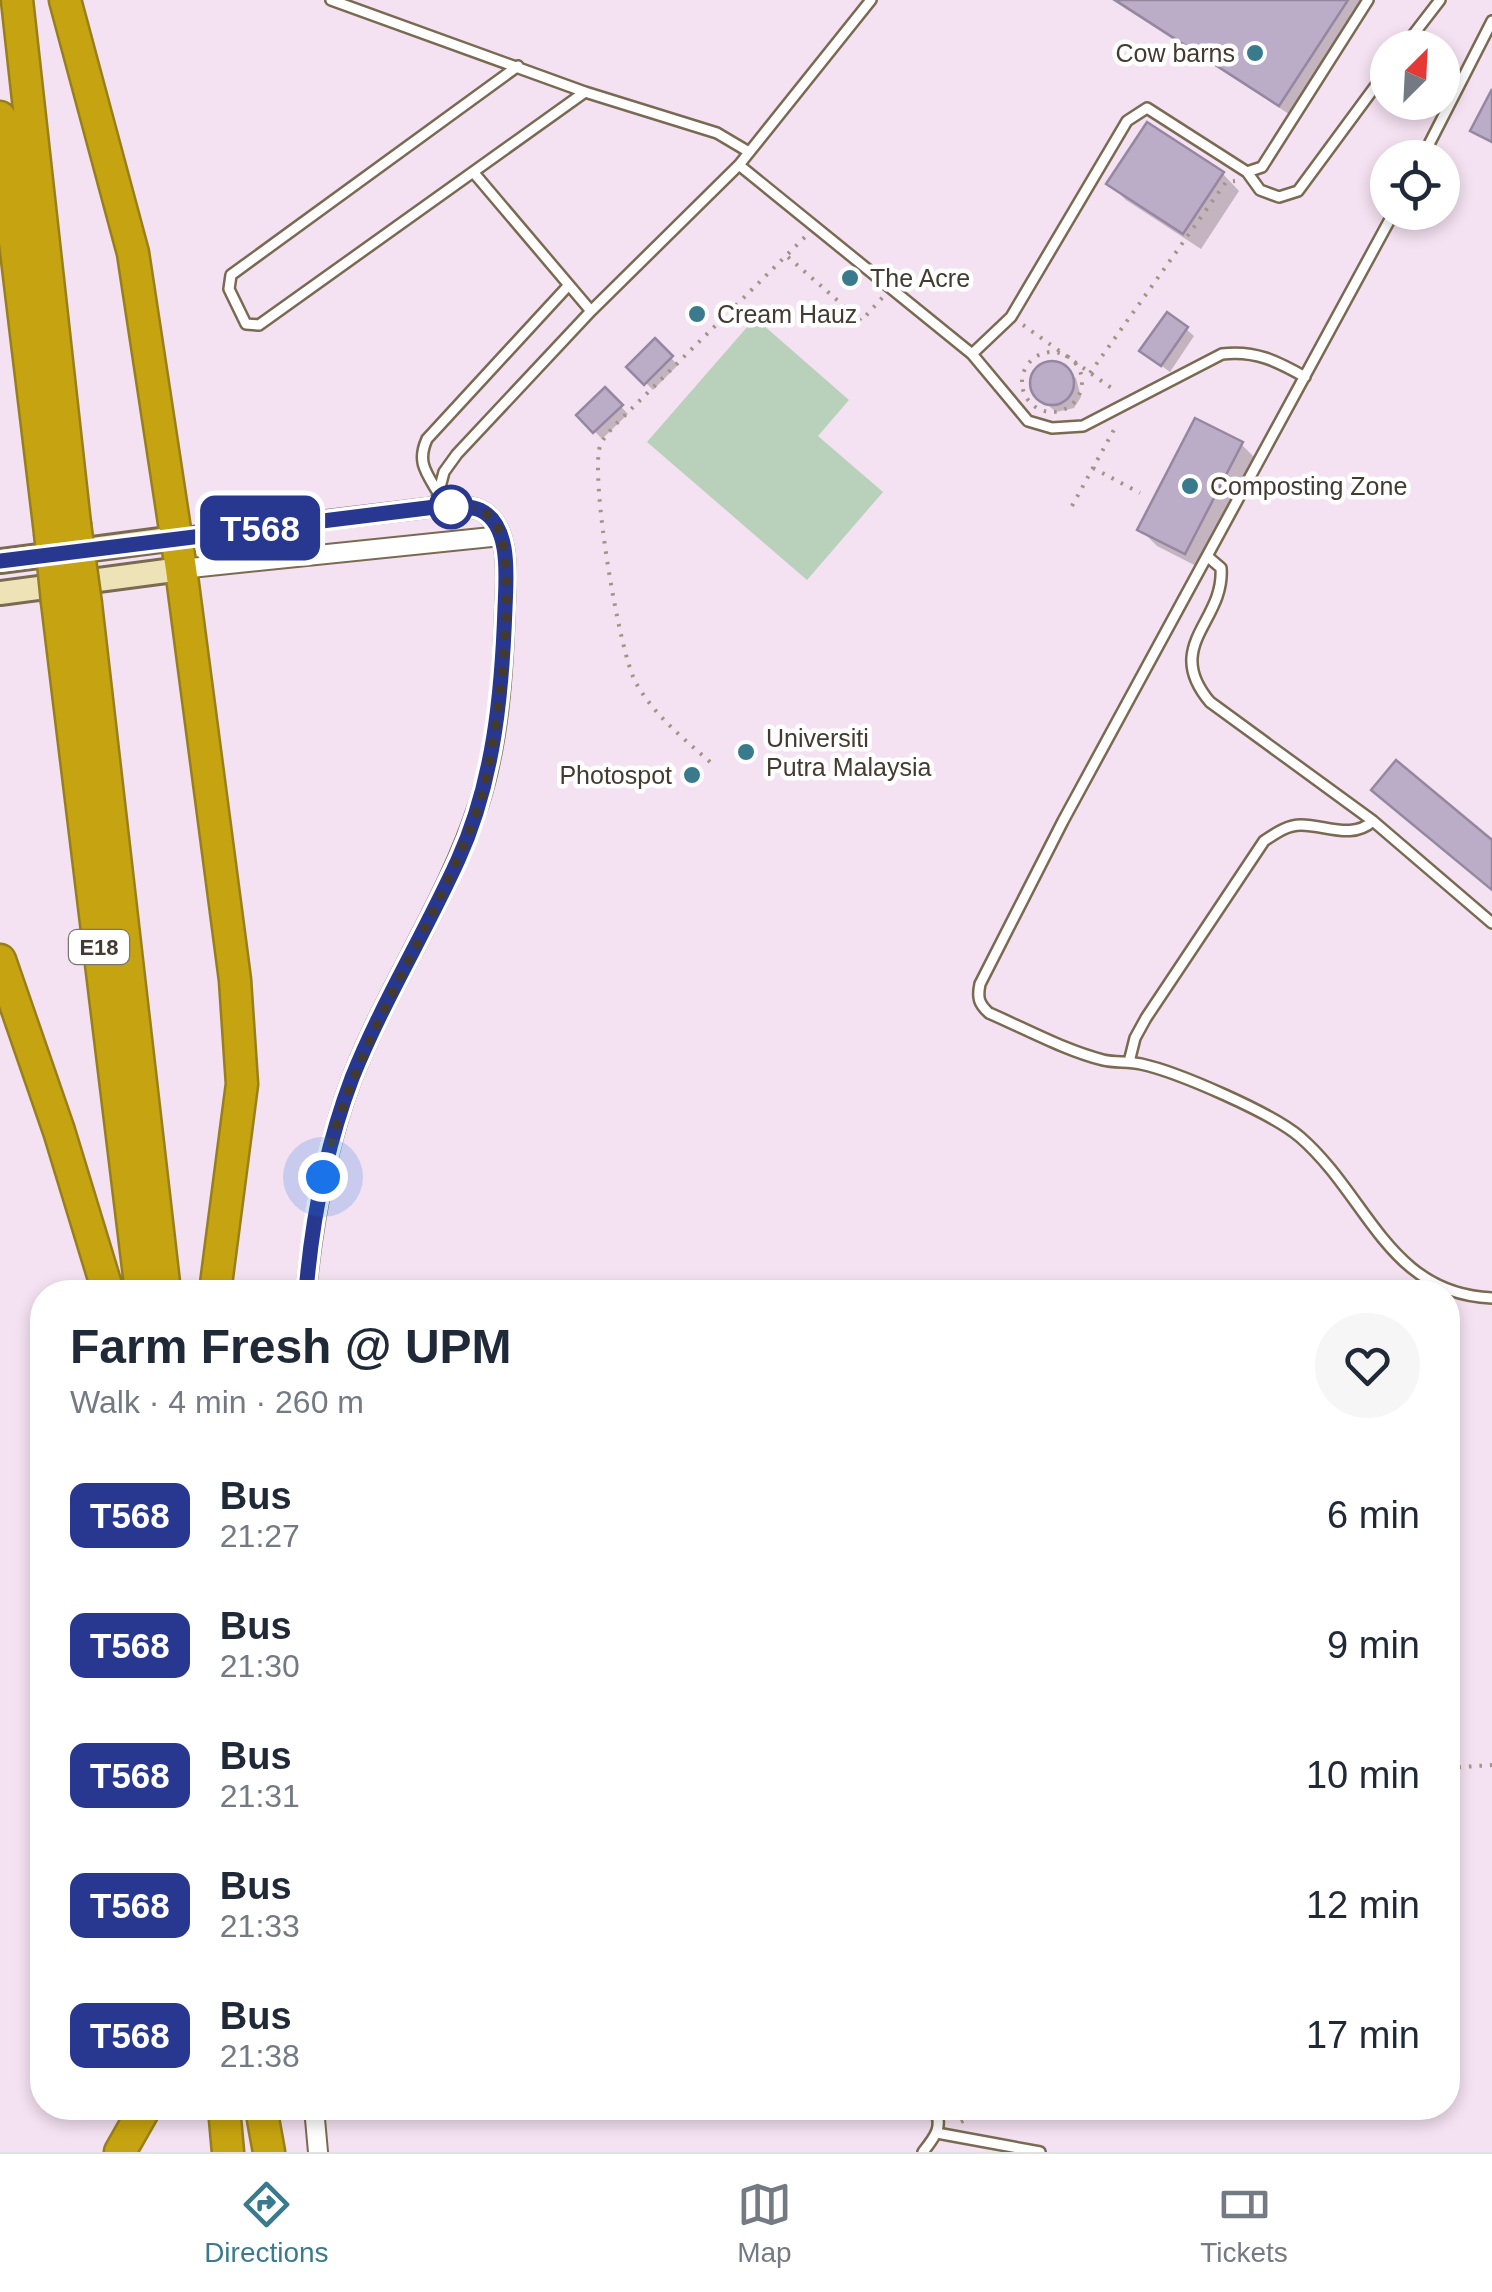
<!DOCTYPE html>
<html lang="en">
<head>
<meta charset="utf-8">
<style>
  body { margin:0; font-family:Arial,sans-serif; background:#f6f6f7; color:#1f2937; height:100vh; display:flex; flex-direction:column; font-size:38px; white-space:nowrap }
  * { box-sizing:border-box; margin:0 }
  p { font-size:32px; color:#747a83 }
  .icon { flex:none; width:55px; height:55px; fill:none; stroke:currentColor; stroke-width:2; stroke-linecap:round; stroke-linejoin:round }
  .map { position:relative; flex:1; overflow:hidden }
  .details { position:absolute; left:30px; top:1280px; width:1430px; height:840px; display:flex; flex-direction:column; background:#fff; border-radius:40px; box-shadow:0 5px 15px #0003 }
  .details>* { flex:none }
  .badge { padding:0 20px; border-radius:15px; font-size:35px; line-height:65px }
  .needle { width:65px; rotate:24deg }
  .controls { position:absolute; left:1370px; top:30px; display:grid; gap:20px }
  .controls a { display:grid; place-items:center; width:90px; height:90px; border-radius:50%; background:#fff; box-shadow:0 5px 15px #0003; font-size:50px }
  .you { position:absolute; width:50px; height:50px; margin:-25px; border:8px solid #fff; border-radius:50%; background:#1a73e8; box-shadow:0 0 0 15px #1a73e833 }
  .map>.badge { position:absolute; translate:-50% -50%; box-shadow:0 0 0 5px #fff }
  .round { display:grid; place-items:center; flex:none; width:105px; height:105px; border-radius:52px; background:#f6f6f7 }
  .overview { display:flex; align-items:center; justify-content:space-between; height:170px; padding:0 40px }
  h1 { font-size:48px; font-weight:800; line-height:75px }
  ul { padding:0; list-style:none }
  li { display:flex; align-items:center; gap:30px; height:130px; padding:0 40px }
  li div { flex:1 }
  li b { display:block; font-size:38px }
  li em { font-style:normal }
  li .badge { min-width:110px; font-weight:700; text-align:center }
  .tabs { display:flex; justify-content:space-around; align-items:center; height:140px; border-top:2px solid #e0e1e3; background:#fff; font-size:28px; color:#747a83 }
  .tabs a { display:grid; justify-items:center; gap:5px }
  .tabs .active { color:#397a8d }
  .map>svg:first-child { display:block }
  .education { fill:#f4e1f1; fill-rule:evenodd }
  .green { fill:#b9d0bb }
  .shadow { fill:#0003 }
  .building { fill:#bbacc7; stroke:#9687a1; stroke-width:2.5 }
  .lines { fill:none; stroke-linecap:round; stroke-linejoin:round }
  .lane-casing { stroke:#7a6a52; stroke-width:14 }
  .street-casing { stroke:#7a6a52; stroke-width:22 }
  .secondary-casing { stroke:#7a6a52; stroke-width:28 }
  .highway-casing { stroke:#987f1c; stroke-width:35 }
  .path { stroke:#a19685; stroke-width:4; stroke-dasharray:2.5 8; stroke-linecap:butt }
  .lane { stroke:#fff; stroke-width:9 }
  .street { stroke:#fff; stroke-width:18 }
  .secondary { stroke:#eee3b7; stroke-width:22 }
  .highway { stroke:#c6a310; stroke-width:30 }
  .highway-bridge-casing { stroke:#987f1c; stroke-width:35; stroke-linecap:butt }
  .highway-bridge { stroke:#c6a310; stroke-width:30 }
  .line-casing { stroke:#fff; stroke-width:22 }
  .line { stroke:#283890; stroke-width:15 }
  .walk { stroke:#433b31; stroke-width:10; stroke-dasharray:0 18 }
  .poi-dot { fill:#397a8d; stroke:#fff; stroke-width:4 }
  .stop-dot { fill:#fff; stroke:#283890; stroke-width:5 }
  .labels { text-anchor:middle; stroke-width:9; stroke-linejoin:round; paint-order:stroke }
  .shield { fill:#fff; stroke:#7b766f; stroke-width:2.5 }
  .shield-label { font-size:22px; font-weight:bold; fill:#433b31 }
  .poi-label { font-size:25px; fill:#433b31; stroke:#fff; text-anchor:start }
</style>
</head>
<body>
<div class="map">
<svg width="1492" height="2152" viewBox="0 0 1492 2152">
  <rect width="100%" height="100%" fill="#feefd9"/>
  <path class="education" d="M0 0H1492V2152H0ZM1388 48H1442V102H1388ZM1388 158H1442V212H1388ZM42 1292H1448V2108H42Z"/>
  <path class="green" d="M755 318 849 400 818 436 883 492 807 580 647 442Z"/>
  <path class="shadow" d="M1112 0H1370L1292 116Z
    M1148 125 1223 174 1239 191 1201 249 1126 200 1109 183Z
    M1186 329 1194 336 1170 372 1142 351Z
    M655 342 678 365 653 390 630 367Z
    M1056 364 1076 378 1081 397 1074 408 1056 412 1036 395 1032 382 1042 366Z
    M605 390 628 414 602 439 579 415Z
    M1241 444 1258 461 1202 569 1157 546 1140 529Z"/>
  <path class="building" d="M1115 0H1348L1279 106Z
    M1492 89V142L1470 131Z
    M1147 122 1224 172 1183 234 1106 184Z
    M1167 312 1188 327 1161 366 1139 351Z
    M655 338 673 356 644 385 626 367Z
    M1030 383a22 22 0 1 1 44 0a22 22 0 1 1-44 0Z
    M605 387 623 405 593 433 576 415Z
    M1195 418 1243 442 1185 554 1137 530Z
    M1396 760 1492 840V890L1371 790Z"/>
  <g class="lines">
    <g class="lane-casing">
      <path id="lane" d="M331 0 585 92 717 133 749 152
        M1403 48 1440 0
        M518 66 231 275 229 289 246 324 259 325 585 92
        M1422 158 1492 21
        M739 165 972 354 1028 421 1052 428 1083 426 1222 354C1255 350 1277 361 1305 377
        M1247 172 1260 190 1279 197 1298 191 1388 69
        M474 173 591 311
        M1394 212 1063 821 980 984C977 998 979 1004 989 1013 1026 1029 1064 1050 1103 1060 1115 1063 1128 1061 1141 1064 1178 1072 1272 1113 1300 1137 1368 1196 1388 1294 1492 1298
        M972 354 1011 317 1127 121 1147 108 1247 172 1262 167 1368 0
        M437 491C425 471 417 461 427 439L568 286
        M435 506 444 472 457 454 591 311 739 165 871 0
        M1207 556 1221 568C1225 622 1162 645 1210 702L1373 821 1492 923
        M1129 1062 1135 1038 1146 1018 1264 841C1276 833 1287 825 1301 825 1326 825 1352 840 1373 821
        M937 2133 1040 2152
        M923 2152C935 2137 944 2126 934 2108"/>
    </g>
    <g class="street-casing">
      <path id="street" d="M176 538 435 507C449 507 467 504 480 510 512 525 506 579 505 608 503 672 499 741 479 803 448 899 389 984 352 1078 326 1147 313 1219 306 1292
        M181 569 501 536
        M314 2108 318 2152"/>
    </g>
    <g class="secondary-casing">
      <path id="secondary" d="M0 561 176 538
        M0 593 181 569"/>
    </g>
    <g class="highway-casing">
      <path id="highway" d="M17 0 75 524
        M65 0 133 253 181 569 235 980 242 1084 215 1292
        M0 117 50 533
        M57 602 141 1292
        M86 604 165 1292
        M0 960 59 1131 108 1292
        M224 2108 228 2152
        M261 2108 269 2152
        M120 2152 145 2108"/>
    </g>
    <path class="path" d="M788 257 861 321 883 297
      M1023 325 1117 392
      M1022 382a30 30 0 1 1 60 0a30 30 0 1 1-60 0Z
      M1090 373 1226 182 1235 181
      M1093 468 1140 493
      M1072 506 1116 426
      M710 762C682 737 655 716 636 683 619 653 590 478 600 446 602 440 609 432 613 427L806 236
      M1448 1768 1492 1765
      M961 2122 993 2108"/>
    <use href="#lane" class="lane"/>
    <use href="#street" class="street"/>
    <use href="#secondary" class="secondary"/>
    <use href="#highway" class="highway"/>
    <g class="highway-bridge-casing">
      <path id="highway-bridge" d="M75 524 86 604
        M50 533 57 602"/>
    </g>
    <use href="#highway-bridge" class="highway-bridge"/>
  </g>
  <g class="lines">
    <g class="line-casing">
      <path id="line" d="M0 561 435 507C449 507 467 504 480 510 512 525 506 579 505 608 502 693 494 781 458 860 425 933 382 1003 352 1078 326 1147 312 1219 306 1292"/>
    </g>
    <use href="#line" class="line"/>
    <path class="walk" d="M323 1177C351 1043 434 933 479 805 495 758 524 558 493 520 483 507 466 506 451 507"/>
  </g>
  <g class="poi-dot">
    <circle cx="1255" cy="53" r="10"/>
    <circle cx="850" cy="278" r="10"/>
    <circle cx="697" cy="314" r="10"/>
    <circle cx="1190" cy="486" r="10"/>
    <circle cx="746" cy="752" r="10"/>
    <circle cx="692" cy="775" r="10"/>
  </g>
  <circle class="stop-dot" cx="451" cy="507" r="20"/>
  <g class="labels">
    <rect class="shield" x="69" y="930" width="60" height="34" rx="8"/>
    <g class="shield-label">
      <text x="99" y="955">E18</text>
    </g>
    <g class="poi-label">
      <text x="1235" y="62" text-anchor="end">Cow barns</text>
      <text x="870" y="287">The Acre</text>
      <text x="717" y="323">Cream Hauz</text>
      <text x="1210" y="495">Composting Zone</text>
      <text x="766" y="747">Universiti<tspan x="766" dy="29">Putra Malaysia</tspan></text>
      <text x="672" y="784" text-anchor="end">Photospot</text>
    </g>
  </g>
</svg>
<div class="controls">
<a><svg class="needle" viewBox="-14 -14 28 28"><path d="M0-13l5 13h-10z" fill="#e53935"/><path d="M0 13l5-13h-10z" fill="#747a83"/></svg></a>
<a><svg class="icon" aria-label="locate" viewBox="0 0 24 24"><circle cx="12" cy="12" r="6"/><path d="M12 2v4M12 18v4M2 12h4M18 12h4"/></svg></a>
</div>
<div class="you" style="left:323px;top:1177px"></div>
<b class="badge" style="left:260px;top:528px;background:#283890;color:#fff">T568</b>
<section class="details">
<div class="overview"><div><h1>Farm Fresh @ UPM</h1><p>Walk · 4 min · 260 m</p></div><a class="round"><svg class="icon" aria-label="heart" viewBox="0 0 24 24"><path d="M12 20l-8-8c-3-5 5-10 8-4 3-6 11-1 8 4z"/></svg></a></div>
<ul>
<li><span class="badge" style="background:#283890;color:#fff">T568</span><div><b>Bus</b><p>21:27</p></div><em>6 min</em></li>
<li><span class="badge" style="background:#283890;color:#fff">T568</span><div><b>Bus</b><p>21:30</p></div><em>9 min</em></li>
<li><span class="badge" style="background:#283890;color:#fff">T568</span><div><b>Bus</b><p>21:31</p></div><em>10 min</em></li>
<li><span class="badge" style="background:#283890;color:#fff">T568</span><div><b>Bus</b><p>21:33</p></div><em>12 min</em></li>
<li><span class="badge" style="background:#283890;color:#fff">T568</span><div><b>Bus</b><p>21:38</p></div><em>17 min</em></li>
</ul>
</section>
</div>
<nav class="tabs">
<a class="active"><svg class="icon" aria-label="directions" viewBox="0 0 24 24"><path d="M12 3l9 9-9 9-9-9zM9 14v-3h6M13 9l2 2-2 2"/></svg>Directions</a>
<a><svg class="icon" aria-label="map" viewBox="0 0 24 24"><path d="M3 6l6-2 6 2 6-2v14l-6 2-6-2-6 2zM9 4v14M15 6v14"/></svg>Map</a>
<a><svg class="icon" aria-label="tickets" viewBox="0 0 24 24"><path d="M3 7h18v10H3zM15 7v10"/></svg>Tickets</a>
</nav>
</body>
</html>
